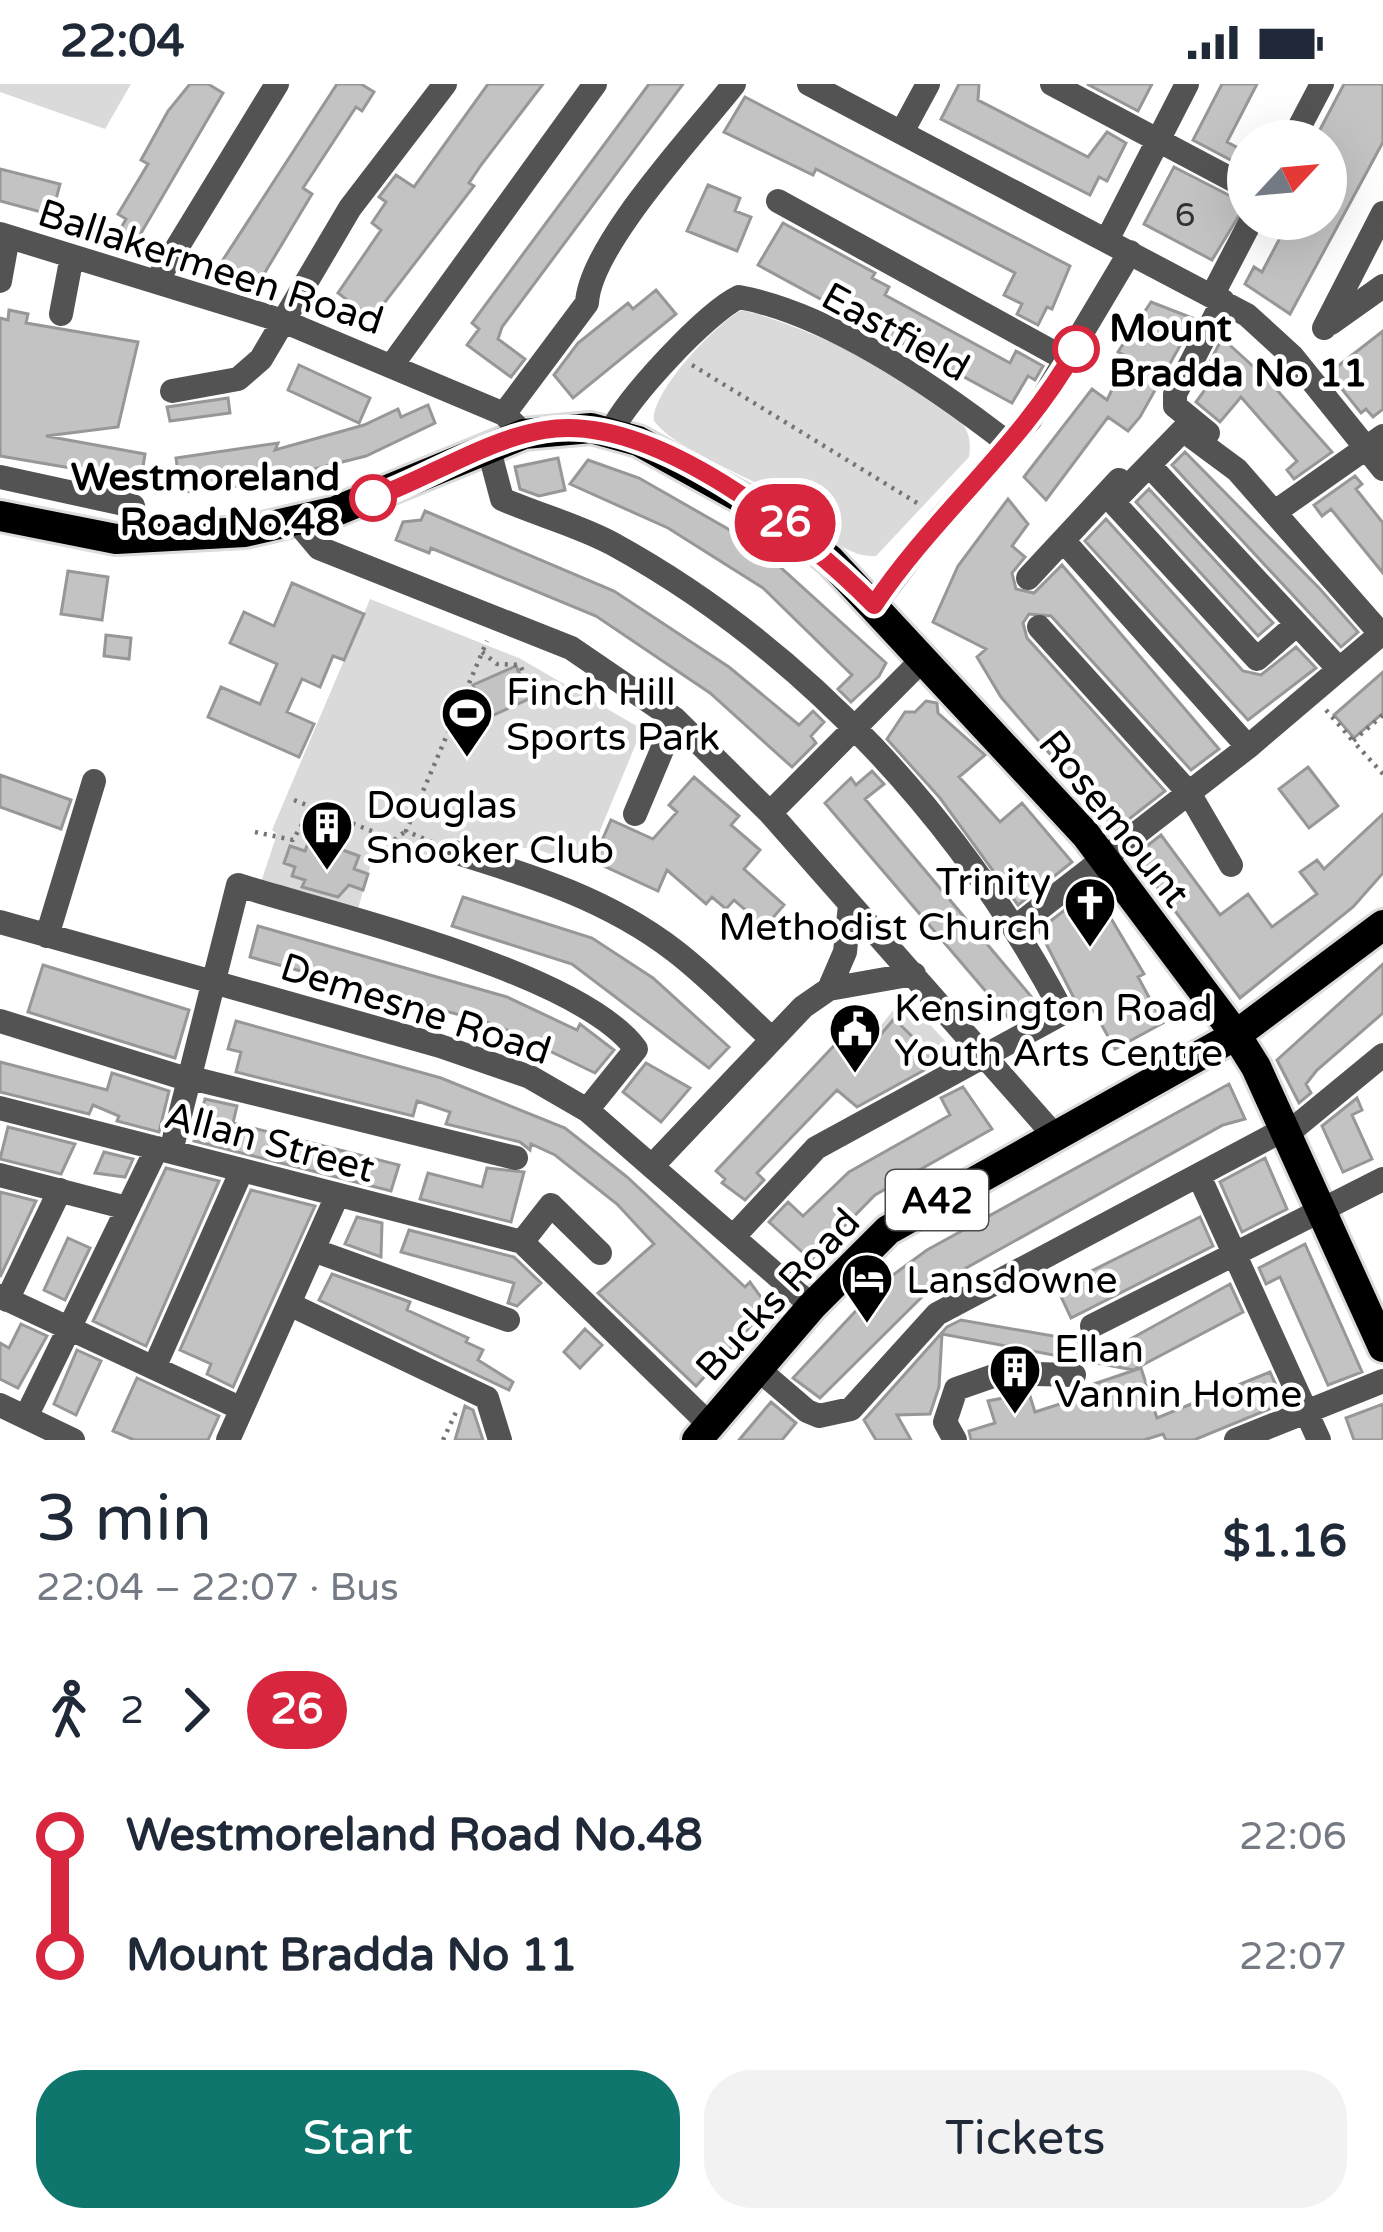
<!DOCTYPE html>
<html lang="en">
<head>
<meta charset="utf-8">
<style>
  body { margin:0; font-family:"Varela Round",sans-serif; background:#f2f2f3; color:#1f2937; height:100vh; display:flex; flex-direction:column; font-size:45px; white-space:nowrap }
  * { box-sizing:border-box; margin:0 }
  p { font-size:39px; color:#747a83 }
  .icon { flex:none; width:66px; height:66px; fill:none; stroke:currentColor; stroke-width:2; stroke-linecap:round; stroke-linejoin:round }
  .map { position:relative; height:1356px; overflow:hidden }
  .drawer { display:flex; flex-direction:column; background:#fff; flex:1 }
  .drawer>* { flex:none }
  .badge { padding:0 24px; border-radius:39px; font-size:42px; line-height:78px }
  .needle { width:78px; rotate:64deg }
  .tools { position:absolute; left:1227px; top:36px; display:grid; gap:24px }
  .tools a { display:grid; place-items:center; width:120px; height:120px; border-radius:50%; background:#fff; box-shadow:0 12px 48px #0002; font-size:60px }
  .map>.badge { position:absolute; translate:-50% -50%; box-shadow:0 0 0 6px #fff }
  .legs { display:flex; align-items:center; gap:18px; height:132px; padding:0 36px; font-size:39px }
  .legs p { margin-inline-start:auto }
  .headline { display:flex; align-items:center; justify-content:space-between; height:204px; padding:0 36px }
  h1 { font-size:66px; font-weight:600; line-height:90px }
  .action { display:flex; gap:24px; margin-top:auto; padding:24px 36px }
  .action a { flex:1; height:138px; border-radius:48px; background:#0f766e; color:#fff; font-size:48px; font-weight:600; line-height:138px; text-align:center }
  .action a+a { background:#f2f2f3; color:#1f2937 }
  ul { padding:0 36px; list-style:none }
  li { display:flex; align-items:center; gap:42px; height:120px; font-size:45px }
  li i { display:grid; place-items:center; width:18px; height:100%; margin:0 15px; background:currentColor }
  li i::after { content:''; width:30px; height:30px; margin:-15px; border:9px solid; border-radius:50%; background:#fff }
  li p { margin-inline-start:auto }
  li:first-child i { background:linear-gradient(#0000 50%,currentColor 0) }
  li:last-child i { background:linear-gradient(currentColor 50%,#0000 0) }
  .status { display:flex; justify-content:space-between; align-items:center; height:84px; padding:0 60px; background:#fff; direction:ltr }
  .status svg { height:33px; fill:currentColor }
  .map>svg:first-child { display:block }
  .green { fill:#dadada }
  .building { fill:#c3c3c3; stroke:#979797; stroke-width:3 }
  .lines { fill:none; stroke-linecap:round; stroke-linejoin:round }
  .major-casing { stroke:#dbdbdb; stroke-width:36 }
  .path { stroke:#757575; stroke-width:4.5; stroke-dasharray:3 6; stroke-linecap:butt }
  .minor { stroke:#535353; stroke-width:24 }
  .major { stroke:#000; stroke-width:30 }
  .line-1-casing { stroke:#fff; stroke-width:27 }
  .line-1 { stroke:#d7263d; stroke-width:18 }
  .stop-1-dot { fill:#fff; stroke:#d7263d; stroke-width:6 }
  .labels { text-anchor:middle; stroke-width:9; stroke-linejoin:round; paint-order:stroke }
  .number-label { font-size:33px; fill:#313131 }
  .shield { fill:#fff; stroke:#4c4c4c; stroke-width:3 }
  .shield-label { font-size:36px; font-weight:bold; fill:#000 }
  .street-label { font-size:39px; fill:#000; stroke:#fff }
  .stop-label { font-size:39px; font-weight:bold; fill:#000; stroke:#fff; text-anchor:start }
  .poi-label { font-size:39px; fill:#000; stroke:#fff; text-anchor:start }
</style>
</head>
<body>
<div class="status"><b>22:04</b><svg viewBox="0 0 49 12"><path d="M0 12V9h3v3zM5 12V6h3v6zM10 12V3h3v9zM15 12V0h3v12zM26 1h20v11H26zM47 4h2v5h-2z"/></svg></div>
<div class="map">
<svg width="1383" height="1356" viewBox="0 0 1383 1356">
  <rect width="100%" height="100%" fill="#fff"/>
  <path class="green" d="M0 0H131L105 45 0 8Z
    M742 226C794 238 928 297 961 338 970 349 971 360 969 373L876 472C839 475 804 428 774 409 742 389 676 366 654 337 650 309 717 238 742 226Z
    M370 515 519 574 642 645 585 783 539 766 453 754 444 777 394 761 371 779 356 832 260 801 277 750 272 746Z
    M899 919 922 932 960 973 943 984 895 935 882 949 878 945Z"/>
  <path class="building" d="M190 0H208L223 9 137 156 120 146 126 135 118 130 148 80 141 76 168 27Z
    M337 0H361L374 8 362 27 356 23 303 104 312 110 258 200 240 189 235 196 217 185Z
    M488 0H543L481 81 469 99 474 102 372 235 338 209 381 146 372 139 386 118 379 113 396 91 414 103Z
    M649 0H683L502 243 498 255 525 275 511 293 467 261 479 245 472 239Z
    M959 0H979L978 16 1088 73 1107 48 1126 59 1107 97 1099 93 1090 111 941 35Z
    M1087 0H1152L1138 27Z
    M1222 0H1257L1227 58 1248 69 1244 83 1193 56Z
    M1344 0H1383V58L1290 230 1245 200 1254 183 1262 188 1281 152 1266 144 1268 135H1326V57H1314Z
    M745 13 1070 182 1052 225 1047 223 1038 241 1017 230 1022 220 1004 211 1015 189 816 85 813 91 724 48Z
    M1174 83 1246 120 1212 176 1144 140Z
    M0 85 60 100 52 131 0 117Z
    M708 101 740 114 735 127 751 133 737 167 687 147Z
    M783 139 875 189 872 194 889 203 885 211 1010 279 1016 267 1043 282 1035 296 1028 292 1012 319 758 181Z
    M656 206 676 230 573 314 554 291 578 259 628 219 633 225Z
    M1151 218 1195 235 1140 333 1128 347 1108 333 1046 416 1024 393 1092 305 1107 316 1128 273 1118 268Z
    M9 226 28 230 26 239 138 258 118 343 46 352 145 370 141 396 0 372V234L8 236Z
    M1383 247V325L1373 333 1366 325 1361 329 1329 289Z
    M1222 254 1267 295 1332 368 1294 395 1287 386 1297 377 1241 313 1220 338 1196 318 1217 289 1208 282Z
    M299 281 370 314 359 339 288 306Z
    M228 314 230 329 170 337 167 323Z
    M428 321 435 339 366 372 251 401 181 408 176 374 278 359 275 366 364 341 398 325 401 333Z
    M1185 368 1320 505 1358 548 1341 563 1172 381Z
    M558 374 565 406 539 412 520 405 515 383Z
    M588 376 639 394 756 461 886 579 879 592 851 618 838 605 852 591 763 504 668 444 570 400Z
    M1355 392 1362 400 1356 405 1383 439V489L1331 425 1322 432 1314 421Z
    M1149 405 1273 539 1258 552 1136 418Z
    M1008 415 1028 440 1012 462 1025 473 1012 489 1016 505 1034 509 1062 481 1219 665 1191 686 1051 532 1029 530 1023 539 1027 554 1165 707 1115 746 1001 613 977 573 986 565 933 538 958 482Z
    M425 427 614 507 729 583 799 641 813 627 824 638 811 652 816 659 792 683 710 609 596 532 431 464 429 469 396 456 403 438 421 436Z
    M1106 435 1243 587 1261 591 1296 563 1316 584 1248 636 1085 457Z
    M68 487 108 493 102 536 61 530Z
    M292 499 364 530 344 576 333 572 320 603 302 595 287 628 314 640 299 673 208 633 221 603 260 620 277 580 230 559 244 528 274 542Z
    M106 551 131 554 129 575 104 572Z
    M516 582 531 614 487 634 473 601Z
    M1383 588V629L1354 654 1334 631Z
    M926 617 937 619 938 629 985 671 959 693 974 709 1000 738 1022 719 1072 778 1018 821 940 714 887 655 905 628H915Z
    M1308 683 1338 722 1309 744 1279 705Z
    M872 687 884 700 865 715 1040 923 1012 938 825 719 851 694 856 701Z
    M0 691 71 716 61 745 0 723Z
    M694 693 739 732 731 741 760 766 744 785 784 821 765 843 734 816 726 825 712 813 706 820 667 786 658 807 593 777 611 736 653 755 677 728 669 721Z
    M1383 730V789L1353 823 1240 914 1134 772 1161 751 1220 831 1248 810 1272 843 1317 810 1300 788 1317 776 1324 785Z
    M310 754 359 772 354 785 368 790 363 806 349 801 338 813 302 803 305 796 292 792 295 783 284 779 290 762 305 767Z
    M1093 804 1144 890 1138 893 1163 939 1115 965 1090 920 1082 924 1076 918 1039 846Z
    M463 813 592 854 653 894 729 963 709 984 572 880 452 842Z
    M258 842 507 913 577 946 580 940 614 966 595 989 496 941 250 873Z
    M1383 880V929L1317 986 1306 1000 1311 1009 1299 1019 1277 976Z
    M43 881 189 926 175 974 28 928Z
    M894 935 939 978 857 1023 837 1006 757 1089 764 1096 745 1116 722 1099 725 1095 716 1087 845 950 852 958 870 938 882 949Z
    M236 937 441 994 565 1044 627 1093 745 1203 750 1198 768 1223 696 1302 598 1209 654 1160 617 1120 555 1071 531 1060 530 1066 520 1058 446 1040 450 1028 417 1017 413 1032 236 988 241 968 228 965Z
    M0 978 107 1006 112 989 169 1007 159 1048 117 1037 119 1032 93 1021 89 1030 0 1008Z
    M646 979 690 1004 661 1038 623 1008Z
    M1229 1000 1245 1035 1223 1041 932 1203 820 1314 793 1294 882 1199 927 1166Z
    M963 1003 992 1045 875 1111 811 1176 769 1138 788 1118 803 1132 849 1088 950 1031 941 1014Z
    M1357 1014 1362 1026 1352 1031 1372 1075 1343 1088 1322 1042Z
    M205 1015 237 1022 233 1039 399 1081 391 1107 194 1057Z
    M8 1043 75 1060 61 1090 0 1075Z
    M104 1068 133 1075 125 1093 95 1089Z
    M1265 1074 1287 1125 1242 1148 1220 1098Z
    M166 1084 219 1097 146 1262 93 1237Z
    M487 1084 524 1088 511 1138 420 1115 428 1089 482 1103Z
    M251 1106 315 1122 233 1303 207 1290 211 1280 180 1266Z
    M0 1108 36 1117 0 1193Z
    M357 1133 382 1139 381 1173 345 1160Z
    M1200 1133 1213 1162 1071 1234 1057 1204Z
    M409 1146 514 1173 541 1199 517 1222 508 1219 514 1199 401 1168Z
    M68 1154 90 1164 65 1216 44 1206Z
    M1305 1160 1362 1288 1328 1301 1280 1193 1266 1200 1259 1184Z
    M332 1190 410 1218 407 1226 468 1254 466 1258 483 1266 478 1276 513 1298 509 1306 319 1216Z
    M1230 1200 1243 1228 1133 1286 942 1250 939 1303 930 1330 897 1331 911 1356H876L864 1336 947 1243 961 1236 1116 1263Z
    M21 1240 47 1252 18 1304 0 1295V1259L9 1264Z
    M585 1245 602 1261 580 1284 564 1268Z
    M77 1266 101 1277 76 1331 54 1320Z
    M1141 1284 1157 1334 1270 1288 1284 1319 1194 1356H1166L1163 1350 1144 1356H971L969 1347 995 1339 988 1317 1029 1309 1035 1328 1091 1310 1088 1302Z
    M137 1294 219 1332 208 1356H134L113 1347Z
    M771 1318 796 1339 782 1356H739Z
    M1383 1320V1356H1354L1346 1334Z
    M465 1322 473 1326 483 1356H455Z"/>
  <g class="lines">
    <g class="major-casing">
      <path id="major" d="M0 432 116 455 245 448 336 427 524 350 591 344 638 357 788 440 830 476 1086 751 1236 951 1256 983 1383 1263
        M697 1356 812 1222 888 1146 1236 951 1383 841"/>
    </g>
    <path class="path" d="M692 281 922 422
      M482 568 497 580 520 581 529 601
      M1326 626 1353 657
      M1383 690 1353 657 1383 631
      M294 716 394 756 406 747
      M255 748 293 756 312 723
      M432 758 406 747 487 557
      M333 763 343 736
      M443 1356 457 1326"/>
    <path class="minor" d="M809 0 1247 231 1292 272 1383 385
      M1052 0 1248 104
      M902 48 928 0
      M1292 57 1322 0
      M778 117 1069 277
      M0 150 283 237 504 330 524 350
      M1107 156 1187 0
      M0 197 8 153
      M156 198 277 0
      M1213 210 1252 135
      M61 230 72 172
      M1331 239 1383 202
      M1324 244 1383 129
      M392 281 595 0
      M172 307 238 295 261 275 350 124 445 0
      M504 330 587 219C590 161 695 50 734 0
      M611 348C627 314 706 229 739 213 830 230 937 304 1009 360
      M1208 349 1175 322V310L1223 217
      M489 366 502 415C538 431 578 441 613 460 804 565 962 737 1063 929L816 1064 736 1150
      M1149 381 1339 585
      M0 393 133 422 140 455
      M1282 423 1383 352
      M298 439 319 464 571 564 675 635 770 729 1054 1051
      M1069 463 1248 663
      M1028 494 1119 396
      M875 521 940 435 1030 336 1130 168
      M1039 543 1189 709 1231 781
      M770 729 924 574
      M635 730 675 635
      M454 768C533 792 609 816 675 867 709 893 740 926 772 955
      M0 838 440 962 530 993 587 1026 812 1222
      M1017 842 1248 663 1381 550 1237 386 1183 346 1113 418 1257 575 1297 540
      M47 852 94 697
      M829 905 845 868 850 821
      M0 937 190 996
      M191 994 516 1074
      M0 1024 522 1158
      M1287 1050 1383 971
      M171 1067 238 801C333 831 580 888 636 965L587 1026
      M654 1080 803 923 829 905 914 890
      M0 1091 127 1124
      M1199 1092 1319 1356
      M522 1158 710 1341
      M522 1158 551 1121 600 1169
      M313 1166 508 1236
      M0 1212 242 1325
      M7 1216 60 1106
      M289 1220 487 1314 500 1356
      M1092 1242 1383 1095
      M154 1284 242 1086
      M758 1285 807 1327 819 1332 851 1325 937 1230 1285 1045
      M0 1321 73 1356
      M26 1333 157 1064
      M228 1356 337 1112
      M955 1356 945 1338 956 1305 1002 1289 1074 1291
      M1236 1356 1383 1297"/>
    <use href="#major" class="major"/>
  </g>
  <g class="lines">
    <g class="line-1-casing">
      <path id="line-1" d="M373 414C429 394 485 356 544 346 652 327 803 449 874 521 935 430 1022 361 1076 265"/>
    </g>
    <use href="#line-1" class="line-1"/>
  </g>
  <defs>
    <g id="stadium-pin" transform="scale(2.7)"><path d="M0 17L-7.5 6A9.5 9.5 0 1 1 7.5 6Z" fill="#000" stroke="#fff"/><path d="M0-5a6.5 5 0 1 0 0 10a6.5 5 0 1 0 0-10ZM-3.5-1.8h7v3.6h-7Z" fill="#fff"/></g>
    <g id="building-pin" transform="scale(2.7)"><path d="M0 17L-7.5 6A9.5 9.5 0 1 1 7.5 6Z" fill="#000" stroke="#fff"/><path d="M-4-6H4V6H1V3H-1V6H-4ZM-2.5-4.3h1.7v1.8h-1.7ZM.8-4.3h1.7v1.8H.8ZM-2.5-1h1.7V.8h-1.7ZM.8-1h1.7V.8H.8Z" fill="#fff"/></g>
    <g id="church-pin" transform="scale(2.7)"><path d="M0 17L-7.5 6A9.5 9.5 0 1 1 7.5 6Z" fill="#000" stroke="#fff"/><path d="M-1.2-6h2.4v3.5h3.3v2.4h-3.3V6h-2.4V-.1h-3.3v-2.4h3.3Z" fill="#fff"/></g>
    <g id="civic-pin" transform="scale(2.7)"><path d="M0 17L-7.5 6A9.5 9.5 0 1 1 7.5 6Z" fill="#000" stroke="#fff"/><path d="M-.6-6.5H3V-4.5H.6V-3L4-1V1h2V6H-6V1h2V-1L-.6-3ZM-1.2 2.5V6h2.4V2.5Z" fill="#fff"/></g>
    <g id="hotel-pin" transform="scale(2.7)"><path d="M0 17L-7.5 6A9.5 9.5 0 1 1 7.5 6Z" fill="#000" stroke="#fff"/><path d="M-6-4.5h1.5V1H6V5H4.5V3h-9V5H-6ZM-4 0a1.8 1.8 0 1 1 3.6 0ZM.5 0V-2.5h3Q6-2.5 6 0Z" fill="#fff"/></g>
  </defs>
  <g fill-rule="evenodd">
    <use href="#stadium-pin" x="467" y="629"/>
    <use href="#building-pin" x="327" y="742"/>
    <use href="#church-pin" x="1090" y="819"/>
    <use href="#civic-pin" x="855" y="945"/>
    <use href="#hotel-pin" x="867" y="1195"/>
    <use href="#building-pin" x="1015" y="1286"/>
  </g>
  <g class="stop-1-dot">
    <circle cx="1076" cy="265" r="21"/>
    <circle cx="373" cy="414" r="21"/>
  </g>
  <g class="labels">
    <g class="number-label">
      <text x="1185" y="142">6</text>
    </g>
    <rect class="shield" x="886" y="1086" width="102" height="60" rx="9"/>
    <g class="shield-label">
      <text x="937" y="1129">A42</text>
    </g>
    <g class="street-label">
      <text transform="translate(211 182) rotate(18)" y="14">Ballakermeen Road</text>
      <text transform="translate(896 247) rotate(29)" y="14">Eastfield</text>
      <text transform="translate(1115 734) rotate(51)" y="14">Rosemount</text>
      <text transform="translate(416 924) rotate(18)" y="14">Demesne Road</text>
      <text transform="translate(270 1057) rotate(15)" y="14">Allan Street</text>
      <text transform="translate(777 1210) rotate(-47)" y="14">Bucks Road</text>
    </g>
    <g class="stop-label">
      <text x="1109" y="257">Mount<tspan x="1109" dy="45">Bradda No 11</tspan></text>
      <text x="340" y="406" text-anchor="end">Westmoreland<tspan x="340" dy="45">Road No.48</tspan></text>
    </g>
    <g class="poi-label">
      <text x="506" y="621">Finch Hill<tspan x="506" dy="45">Sports Park</tspan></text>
      <text x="366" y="734">Douglas<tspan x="366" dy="45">Snooker Club</tspan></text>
      <text x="1051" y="811" text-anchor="end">Trinity<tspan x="1051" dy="45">Methodist Church</tspan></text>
      <text x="894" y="937">Kensington Road<tspan x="894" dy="45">Youth Arts Centre</tspan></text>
      <text x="906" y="1209">Lansdowne</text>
      <text x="1054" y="1278">Ellan<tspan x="1054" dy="45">Vannin Home</tspan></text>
    </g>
  </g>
</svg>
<div class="tools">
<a><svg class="needle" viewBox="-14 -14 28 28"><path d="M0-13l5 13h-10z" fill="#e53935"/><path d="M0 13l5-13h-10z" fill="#747a83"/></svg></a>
</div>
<b class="badge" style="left:785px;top:439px;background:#d7263d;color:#fff">26</b>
</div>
<section class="drawer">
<div class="headline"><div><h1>3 min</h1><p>22:04 – 22:07 · Bus</p></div><b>$1.16</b></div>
<div class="legs"><svg class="icon" aria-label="walk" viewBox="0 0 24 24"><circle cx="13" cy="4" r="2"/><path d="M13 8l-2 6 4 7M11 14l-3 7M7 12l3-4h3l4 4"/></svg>2<svg class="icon" aria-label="forward" viewBox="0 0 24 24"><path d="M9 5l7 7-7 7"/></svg><b class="badge" style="background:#d7263d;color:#fff">26</b></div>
<ul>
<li><i style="color:#d7263d"></i><b>Westmoreland Road No.48</b><p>22:06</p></li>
<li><i style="color:#d7263d"></i><b>Mount Bradda No 11</b><p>22:07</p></li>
</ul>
<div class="action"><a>Start</a><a>Tickets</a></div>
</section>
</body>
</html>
